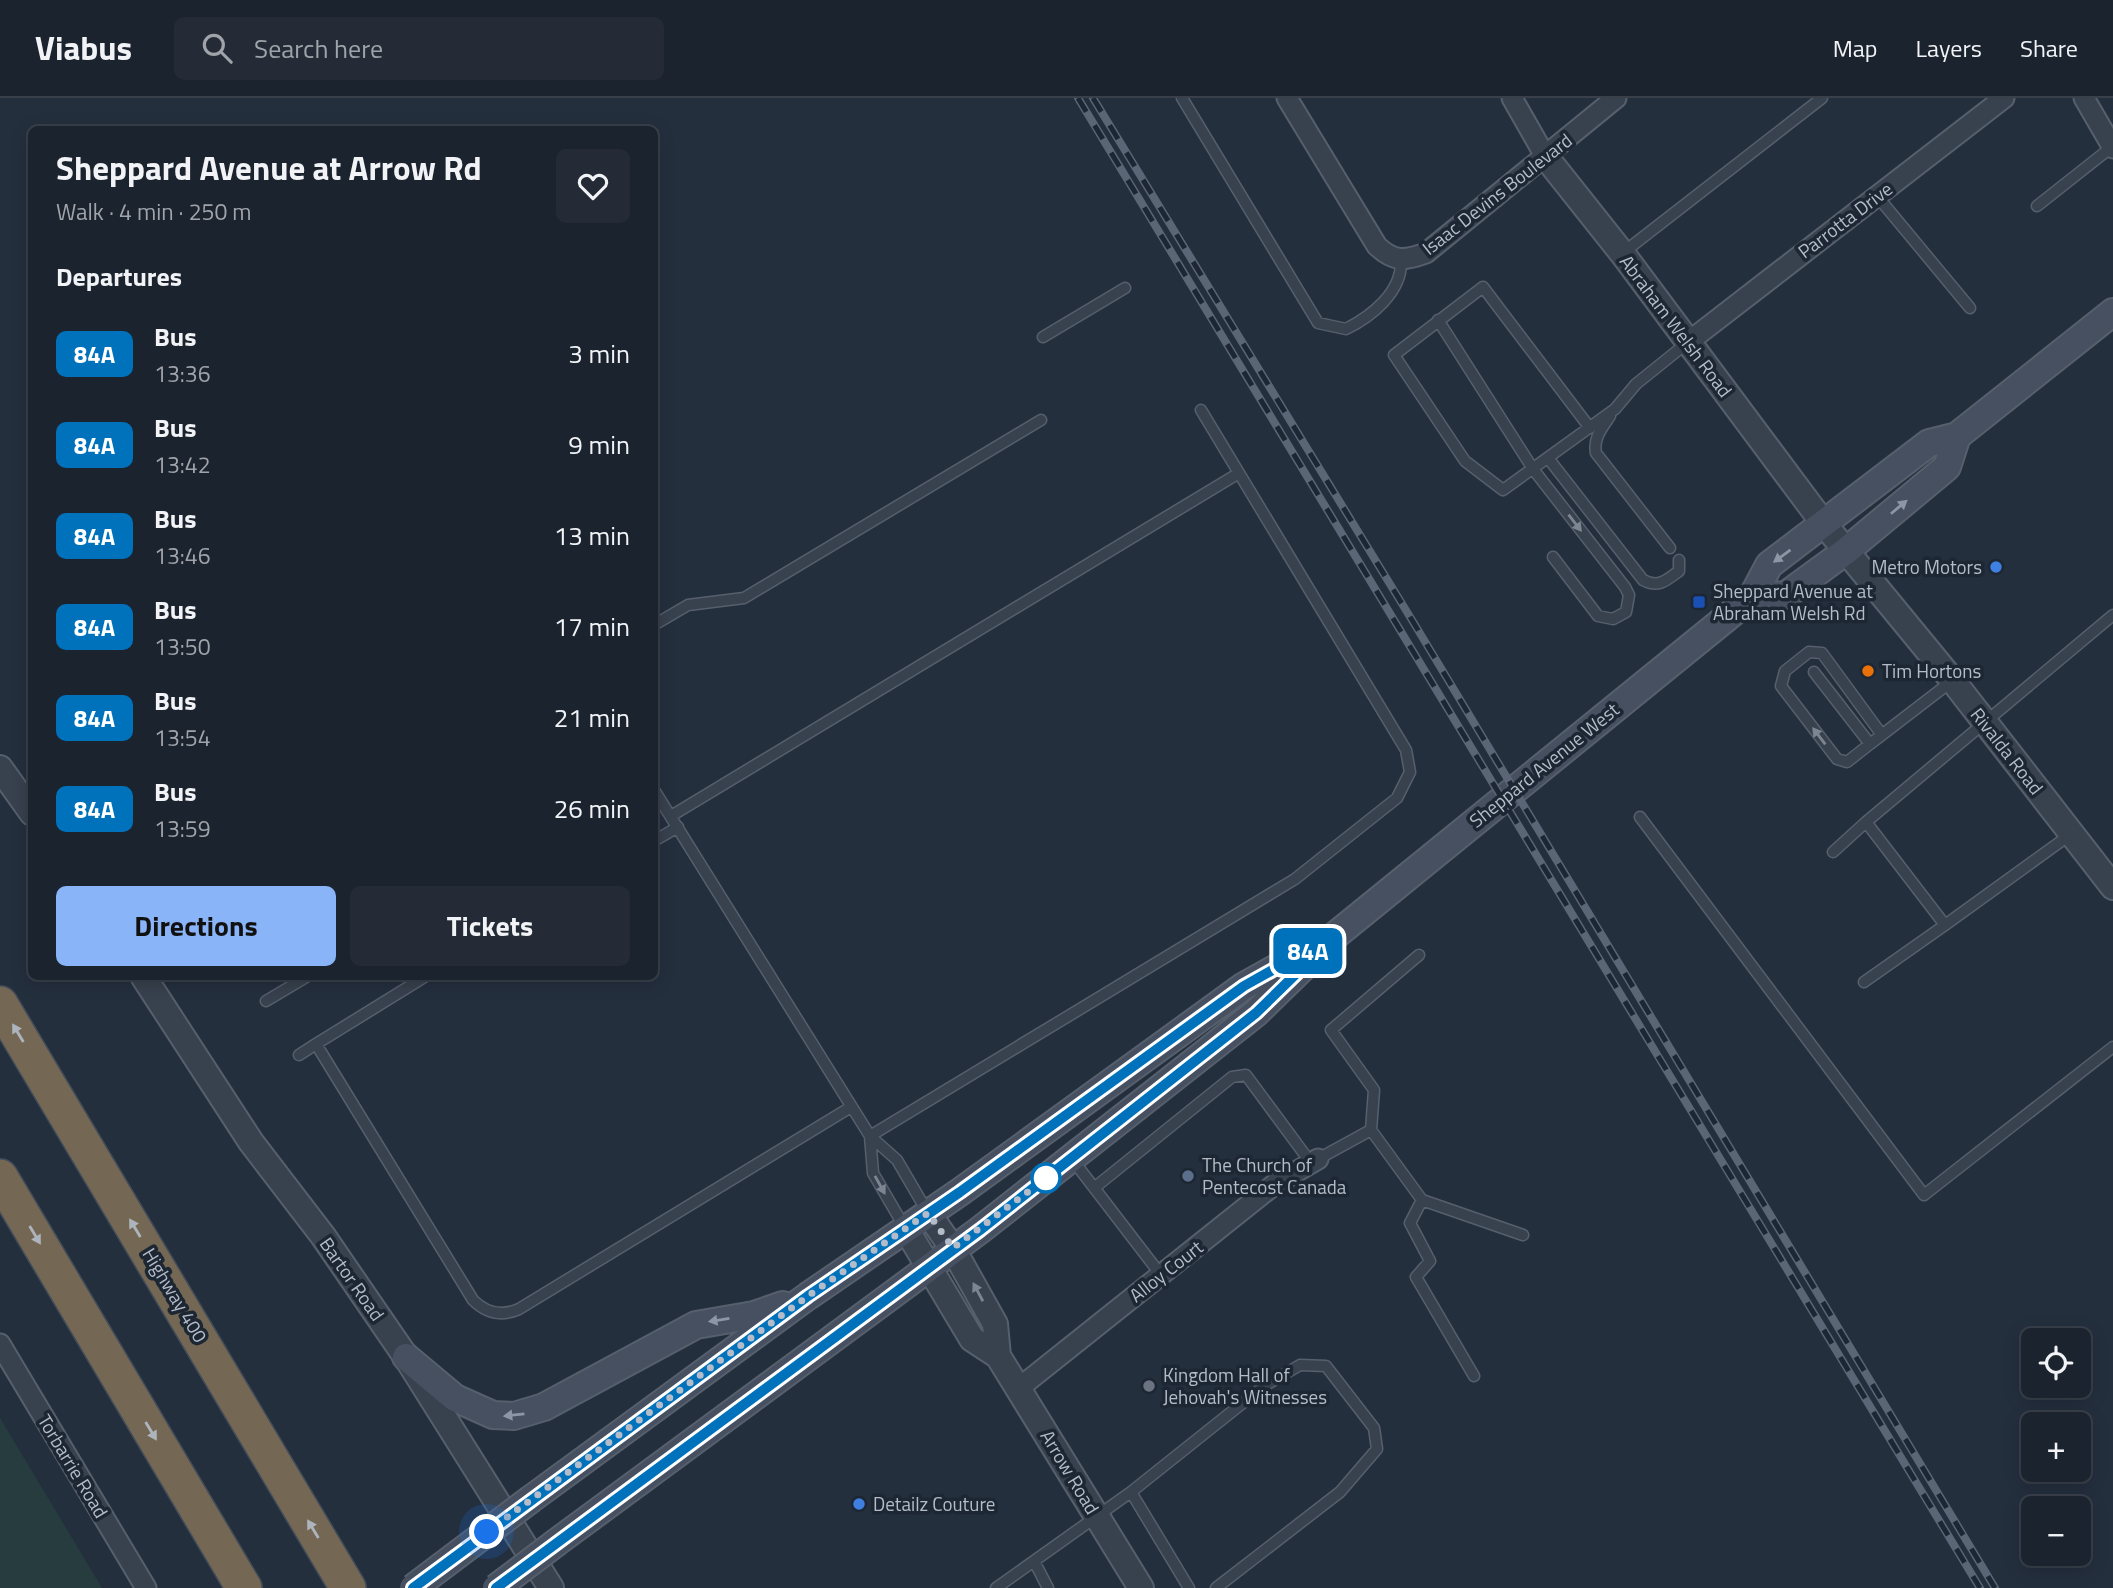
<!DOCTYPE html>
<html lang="en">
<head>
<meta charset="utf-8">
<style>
  body { margin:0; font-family:"Titillium Web",sans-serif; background:#242b36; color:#f1f3f6; height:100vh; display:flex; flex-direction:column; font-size:26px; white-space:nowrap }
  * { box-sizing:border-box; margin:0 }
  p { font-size:23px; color:#a0a4aa }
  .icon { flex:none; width:38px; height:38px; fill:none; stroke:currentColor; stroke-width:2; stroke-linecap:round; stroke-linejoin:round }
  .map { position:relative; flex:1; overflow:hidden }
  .drawer { position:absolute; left:28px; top:28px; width:630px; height:854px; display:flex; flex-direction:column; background:#1b232e; border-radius:10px; box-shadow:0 4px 18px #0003,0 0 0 2px #39404a }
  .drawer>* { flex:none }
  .badge { padding:0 14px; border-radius:10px; font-size:24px; line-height:46px }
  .fabs { position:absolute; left:2021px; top:1230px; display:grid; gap:14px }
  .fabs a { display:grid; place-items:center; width:70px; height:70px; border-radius:10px; background:#1b232e; box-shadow:0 4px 18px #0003,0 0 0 2px #39404a; font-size:35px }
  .you { position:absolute; width:35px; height:35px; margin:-18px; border:5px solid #fff; border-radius:50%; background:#1a73e8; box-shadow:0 0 0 10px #1a73e833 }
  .map>.badge { position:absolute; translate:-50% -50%; box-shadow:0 0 0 4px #fff }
  h2 { padding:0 28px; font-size:26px; line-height:63px }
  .round { display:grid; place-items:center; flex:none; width:74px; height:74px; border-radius:10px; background:#242b36 }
  .head { display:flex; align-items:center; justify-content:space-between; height:119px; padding:0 28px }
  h1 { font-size:33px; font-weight:700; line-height:52px }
  .cta { display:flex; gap:14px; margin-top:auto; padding:14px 28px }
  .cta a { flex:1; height:80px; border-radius:10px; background:#8ab4f8; color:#111; font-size:28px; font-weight:700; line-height:80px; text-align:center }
  .cta a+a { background:#242b36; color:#f1f3f6 }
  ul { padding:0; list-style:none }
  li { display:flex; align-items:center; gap:21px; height:91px; padding:0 28px }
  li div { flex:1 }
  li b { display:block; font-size:26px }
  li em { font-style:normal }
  li .badge { min-width:77px; font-weight:700; text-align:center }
  header { display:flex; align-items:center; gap:42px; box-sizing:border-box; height:98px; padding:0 35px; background:#1b232e; border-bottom:2px solid #39404a }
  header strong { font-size:33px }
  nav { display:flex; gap:38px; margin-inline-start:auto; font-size:24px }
  .search { width:490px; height:63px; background:#242b36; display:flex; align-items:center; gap:18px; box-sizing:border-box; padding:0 24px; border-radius:10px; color:#a0a4aa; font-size:26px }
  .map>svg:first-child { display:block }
  .green { fill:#263c3f }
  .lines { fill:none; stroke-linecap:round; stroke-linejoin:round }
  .service-casing { stroke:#565f6c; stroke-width:13 }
  .minor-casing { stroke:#565f6c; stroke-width:23 }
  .tertiary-casing { stroke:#565f6c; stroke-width:28 }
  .secondary-casing { stroke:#565f6c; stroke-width:30 }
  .motorway-casing { stroke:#434c59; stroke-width:38 }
  .service { stroke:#38414e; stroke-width:10 }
  .minor { stroke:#38414e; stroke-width:19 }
  .tertiary { stroke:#38414e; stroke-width:24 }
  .secondary { stroke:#465061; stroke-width:26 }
  .motorway { stroke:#746855; stroke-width:35 }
  .rail-casing { stroke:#5a6575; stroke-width:8 }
  .rail { stroke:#1d2633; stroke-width:5; stroke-dasharray:16; stroke-linecap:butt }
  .secondary-bridge-casing { stroke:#565f6c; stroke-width:30; stroke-linecap:butt }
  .secondary-bridge { stroke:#465061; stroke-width:26 }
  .oneway { fill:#8e96a5 }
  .oneway2 { fill:#7c8592 }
  .oneway3 { fill:#aeb4bd }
  .line-casing { stroke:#fff; stroke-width:16 }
  .line { stroke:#0072bc; stroke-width:10 }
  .walk { stroke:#b4bcc9; stroke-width:7; stroke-dasharray:0 12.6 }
  .shop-dot { fill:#3f7fe0; stroke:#1d2633; stroke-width:2.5 }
  .transit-dot { fill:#1a4fb4; stroke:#1d2633; stroke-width:2.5 }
  .food-dot { fill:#e8710a; stroke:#1d2633; stroke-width:2.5 }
  .service-dot { fill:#5c6f8a; stroke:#1d2633; stroke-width:2.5 }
  .stop-dot { fill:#fff; stroke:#0072bc; stroke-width:3.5 }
  .worship-dot { fill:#6b7280; stroke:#1d2633; stroke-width:2.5 }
  .labels { text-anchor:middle; stroke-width:7; stroke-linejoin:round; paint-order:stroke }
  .street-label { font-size:19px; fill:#b4bcc9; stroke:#1d2633 }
  .poi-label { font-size:19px; fill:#b4bcc9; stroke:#1d2633; text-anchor:start }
</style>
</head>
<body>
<header>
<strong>Viabus</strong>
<div class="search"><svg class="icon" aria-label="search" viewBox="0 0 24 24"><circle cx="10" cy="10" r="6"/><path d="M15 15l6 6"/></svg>Search here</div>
<nav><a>Map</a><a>Layers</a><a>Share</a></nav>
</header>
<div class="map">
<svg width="2113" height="1490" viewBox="0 0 2113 1490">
  <rect width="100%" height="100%" fill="#242f3e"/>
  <path class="green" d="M0 1320 102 1490H0Z"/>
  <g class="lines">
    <g class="service-casing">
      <path id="service" d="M1182 0 1318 225 1346 231C1372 218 1402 194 1401 163
        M1877 98 1970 210
        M2037 108 2113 48
        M1624 154 1822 0
        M1438 222 1533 371 1625 489 1629 497 1626 514 1613 521 1598 518 1553 459
        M1043 239 1125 190
        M1610 318C1602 330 1593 340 1596 355L1670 450
        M1590 330 1483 189 1394 257 1465 363 1503 392 1615 311 1636 286 1687 245
        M1548 360 1643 482C1658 490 1666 483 1679 473V462
        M654 527 688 507 744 500 1041 322
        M1814 574 1870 646 1952 583
        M1870 646 1847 664 1837 661 1781 588 1785 573 1809 554 1822 555 1882 637
        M654 692 870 1038 897 1062 928 1115
        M671 718 1239 375
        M1640 719 1924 1097 2113 949
        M654 743 678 729
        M1833 754 1866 724
        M1945 827 2071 736
        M1864 884 1945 827 1866 724 2113 517
        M266 903 308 878
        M316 946 426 878
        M299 957 316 946 473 1202C486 1215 501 1219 519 1211L851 1009
        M1371 1032 1374 992 1331 932 1419 857
        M870 1038 1295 781 1397 700 1410 674 1406 652 1201 312
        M870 1038 873 1075 905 1130
        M1072 1061 1161 1177
        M1318 1061 1371 1032 1422 1102 1523 1137
        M1094 1090 1232 979 1246 977 1311 1065
        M1422 1102 1410 1125 1430 1163 1416 1179 1474 1278
        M1131 1394 1264 1288 1300 1267 1326 1268 1374 1330 1377 1351 1340 1394 1216 1490
        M1034 1463 1048 1490
        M996 1490 1131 1394 1189 1490"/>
    </g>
    <g class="minor-casing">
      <path id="minor" d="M1287 0 1377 148C1394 164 1404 163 1426 155L1616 0
        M1512 0 1545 58
        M2084 0 2113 50
        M1687 245 2004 0
        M0 1246 146 1490
        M1019 1290 1275 1086 1318 1061"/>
    </g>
    <g class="tertiary-casing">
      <path id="tertiary" d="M1545 58 1622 155 1824 426 1953 583 2113 789
        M0 670 32 715
        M143 878 251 1044 323 1138 406 1259 551 1490
        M928 1115 953 1151 995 1226 998 1258
        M906 1131 972 1241 998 1258 1141 1490"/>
    </g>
    <g class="secondary-casing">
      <path id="secondary" d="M1752 499 1786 497 1846 453 1947 369 1957 338
        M406 1259 455 1300 493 1317 514 1318 544 1309 696 1227 754 1217 783 1207
        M531 1401 808 1198 960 1094 1244 888 1305 854
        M557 1444 980 1132 1256 915 1337 836 1752 499 1769 467 1929 345 1957 338 2113 214"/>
    </g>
    <g class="motorway-casing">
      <path id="motorway" d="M0 906 348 1490
        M0 1079 244 1490"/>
    </g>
    <use href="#service" class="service"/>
    <use href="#minor" class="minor"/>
    <use href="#tertiary" class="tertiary"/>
    <use href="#secondary" class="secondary"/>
    <use href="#motorway" class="motorway"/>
    <g class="rail-casing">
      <path id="rail" d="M1078 0 1980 1490
        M1093 0 1415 527 1995 1490"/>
    </g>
    <use href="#rail" class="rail"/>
    <g class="secondary-bridge-casing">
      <path id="secondary-bridge" d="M413 1490 531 1401
        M496 1490 557 1444"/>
    </g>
    <use href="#secondary-bridge" class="secondary-bridge"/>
  </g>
  <defs><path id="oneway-solid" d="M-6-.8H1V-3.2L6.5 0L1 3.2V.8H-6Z" transform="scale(1.75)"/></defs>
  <g class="oneway">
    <use href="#oneway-solid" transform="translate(1899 409) rotate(-40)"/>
    <use href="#oneway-solid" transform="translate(1782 458) rotate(144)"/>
    <use href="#oneway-solid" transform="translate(719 1222) rotate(171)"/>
    <use href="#oneway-solid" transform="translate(514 1317) rotate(174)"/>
  </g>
  <g class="oneway2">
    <use href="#oneway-solid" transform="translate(1575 425) rotate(52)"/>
    <use href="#oneway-solid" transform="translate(1819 638) rotate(-127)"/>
    <use href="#oneway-solid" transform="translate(880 1087) rotate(61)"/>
    <use href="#oneway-solid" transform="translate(978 1194) rotate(-118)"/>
  </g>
  <g class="oneway3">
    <use href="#oneway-solid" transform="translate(18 935) rotate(-121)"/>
    <use href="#oneway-solid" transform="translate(135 1130) rotate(-121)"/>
    <use href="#oneway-solid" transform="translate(35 1137) rotate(59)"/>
    <use href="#oneway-solid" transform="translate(151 1333) rotate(59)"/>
    <use href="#oneway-solid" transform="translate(313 1431) rotate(-121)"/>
  </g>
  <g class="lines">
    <g class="line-casing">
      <path id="line" d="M413 1490 808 1198 960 1094 1244 888 1337 836 1256 915 980 1132 496 1490"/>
    </g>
    <use href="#line" class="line"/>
    <path class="walk" d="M487 1434 808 1198 928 1115 953 1150 1053 1075 1046 1080"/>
  </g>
  <g class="shop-dot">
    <circle cx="1996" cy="469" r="7"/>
    <circle cx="859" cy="1406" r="7"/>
  </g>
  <rect class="transit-dot" x="1692" y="497" width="14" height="14" rx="3.5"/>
  <circle class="food-dot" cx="1868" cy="573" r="7"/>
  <circle class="service-dot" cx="1188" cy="1078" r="7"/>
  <circle class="stop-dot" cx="1046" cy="1080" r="14"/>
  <circle class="worship-dot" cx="1149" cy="1288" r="7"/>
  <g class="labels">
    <g class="street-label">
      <text transform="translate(1497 96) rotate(-38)" y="7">Isaac Devins Boulevard</text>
      <text transform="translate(1845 122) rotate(-37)" y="7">Parrotta Drive</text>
      <text transform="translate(1676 228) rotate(53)" y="7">Abraham Welsh Road</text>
      <text transform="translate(2007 653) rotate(52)" y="7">Rivalda Road</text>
      <text transform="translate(1544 667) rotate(-39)" y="7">Sheppard Avenue West</text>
      <text transform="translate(1166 1173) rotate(-38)" y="7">Alloy Court</text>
      <text transform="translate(352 1181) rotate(55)" y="7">Bartor Road</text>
      <text transform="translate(175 1197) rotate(59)" y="7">Highway 400</text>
      <text transform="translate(73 1368) rotate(59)" y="7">Torbarrie Road</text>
      <text transform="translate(1070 1374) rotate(59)" y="7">Arrow Road</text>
    </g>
    <g class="poi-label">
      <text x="1982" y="476" text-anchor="end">Metro Motors</text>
      <text x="1713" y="500">Sheppard Avenue at<tspan x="1713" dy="22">Abraham Welsh Rd</tspan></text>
      <text x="1882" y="580">Tim Hortons</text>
      <text x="1202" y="1074">The Church of<tspan x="1202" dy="22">Pentecost Canada</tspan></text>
      <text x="1163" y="1284">Kingdom Hall of<tspan x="1163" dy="22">Jehovah's Witnesses</tspan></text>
      <text x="873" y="1413">Detailz Couture</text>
    </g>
  </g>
</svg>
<div class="fabs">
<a><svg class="icon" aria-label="locate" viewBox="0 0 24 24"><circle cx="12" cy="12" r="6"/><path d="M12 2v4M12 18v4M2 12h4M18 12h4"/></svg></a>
<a>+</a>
<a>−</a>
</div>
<div class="you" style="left:487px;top:1434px"></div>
<b class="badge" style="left:1308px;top:853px;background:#0072bc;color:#fff">84A</b>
<section class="drawer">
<div class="head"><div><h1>Sheppard Avenue at Arrow Rd</h1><p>Walk · 4 min · 250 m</p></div><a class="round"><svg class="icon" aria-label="heart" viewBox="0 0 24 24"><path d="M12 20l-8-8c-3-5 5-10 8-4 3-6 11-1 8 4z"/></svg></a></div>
<h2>Departures</h2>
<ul>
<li><span class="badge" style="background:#0072bc;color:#fff">84A</span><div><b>Bus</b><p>13:36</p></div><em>3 min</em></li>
<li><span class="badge" style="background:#0072bc;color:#fff">84A</span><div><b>Bus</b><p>13:42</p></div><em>9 min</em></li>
<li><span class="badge" style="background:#0072bc;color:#fff">84A</span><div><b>Bus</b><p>13:46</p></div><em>13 min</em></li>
<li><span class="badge" style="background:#0072bc;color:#fff">84A</span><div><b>Bus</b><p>13:50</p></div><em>17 min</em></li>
<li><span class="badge" style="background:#0072bc;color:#fff">84A</span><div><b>Bus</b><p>13:54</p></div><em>21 min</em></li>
<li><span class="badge" style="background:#0072bc;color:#fff">84A</span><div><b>Bus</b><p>13:59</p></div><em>26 min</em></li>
</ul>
<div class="cta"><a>Directions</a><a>Tickets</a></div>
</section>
</div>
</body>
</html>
